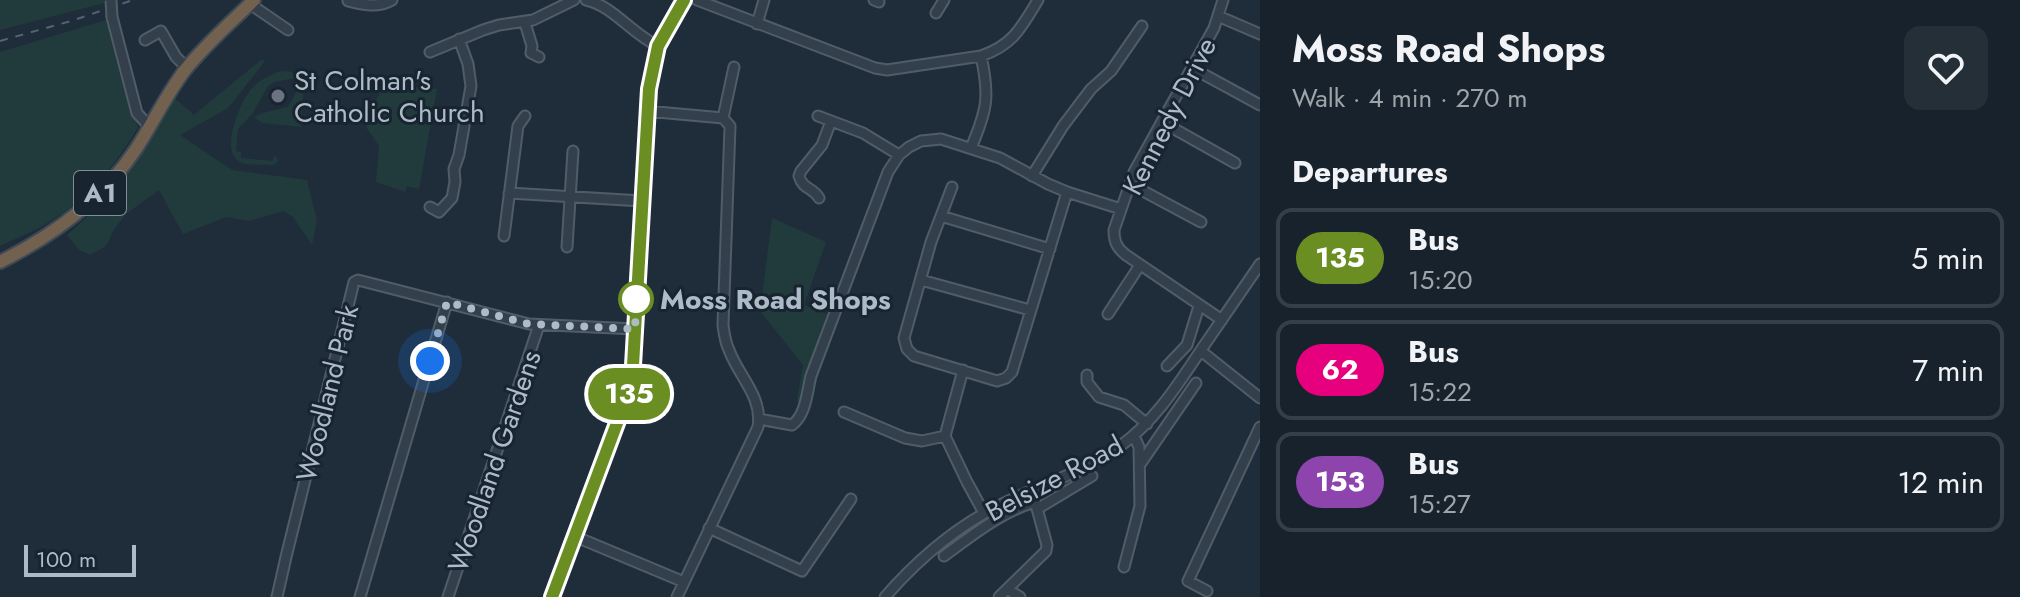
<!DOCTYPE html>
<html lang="en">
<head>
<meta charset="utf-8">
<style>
  body { margin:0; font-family:Jost,sans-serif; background:#242f38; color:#f1f3f6; height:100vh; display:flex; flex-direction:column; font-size:30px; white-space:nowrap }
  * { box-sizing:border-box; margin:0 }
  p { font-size:26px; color:#9ea4a9 }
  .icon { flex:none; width:44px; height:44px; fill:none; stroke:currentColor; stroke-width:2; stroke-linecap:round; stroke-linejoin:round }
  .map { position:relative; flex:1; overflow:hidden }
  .details { display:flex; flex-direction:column; background:#17222c; width:760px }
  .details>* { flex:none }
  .badge { padding:0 16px; border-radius:26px; font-size:28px; line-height:52px }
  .scale { position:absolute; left:24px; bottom:20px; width:112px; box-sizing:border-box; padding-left:8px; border:4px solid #adbac8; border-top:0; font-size:22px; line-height:28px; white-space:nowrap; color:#adbac8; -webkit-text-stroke:6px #182430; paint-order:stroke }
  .you { position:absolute; width:40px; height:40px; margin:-20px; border:6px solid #fff; border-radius:50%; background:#1a73e8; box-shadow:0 0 0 12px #1a73e833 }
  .map>.badge { position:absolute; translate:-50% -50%; box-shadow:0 0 0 4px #fff }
  h2 { padding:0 32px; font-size:30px; line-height:72px }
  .round { display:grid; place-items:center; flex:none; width:84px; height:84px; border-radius:16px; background:#242f38 }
  .overview { display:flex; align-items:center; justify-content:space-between; height:136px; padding:0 32px }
  h1 { font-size:38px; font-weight:700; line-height:60px }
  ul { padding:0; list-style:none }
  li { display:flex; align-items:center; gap:24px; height:100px; margin:0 16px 12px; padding:0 16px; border:4px solid #363f48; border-radius:16px }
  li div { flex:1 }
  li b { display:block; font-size:30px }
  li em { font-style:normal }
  li .badge { min-width:88px; font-weight:700; text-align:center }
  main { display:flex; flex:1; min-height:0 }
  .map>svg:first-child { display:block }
  .green { fill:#213b3c }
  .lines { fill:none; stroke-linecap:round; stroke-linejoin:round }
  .minor-casing { stroke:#505d69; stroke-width:13 }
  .highway-casing { stroke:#3d4a56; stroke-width:16 }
  .minor { stroke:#333f4b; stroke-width:9 }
  .highway { stroke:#72614f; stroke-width:12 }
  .rail { stroke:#546373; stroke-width:2; stroke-dasharray:8 8; stroke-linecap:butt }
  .minor-bridge-casing { stroke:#505d69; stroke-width:13; stroke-linecap:butt }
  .minor-bridge { stroke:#333f4b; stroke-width:9 }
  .line-casing { stroke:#fff; stroke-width:18 }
  .line { stroke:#6b8e23; stroke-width:12 }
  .walk { stroke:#adbac8; stroke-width:8; stroke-dasharray:0 14.4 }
  .worship-dot { fill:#6b7280; stroke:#182430; stroke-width:3 }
  .stop-dot { fill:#fff; stroke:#6b8e23; stroke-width:4 }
  .labels { text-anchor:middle; stroke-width:6; stroke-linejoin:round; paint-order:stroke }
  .shield { fill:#182430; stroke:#808d9a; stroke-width:2 }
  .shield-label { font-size:26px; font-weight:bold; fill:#adbac8 }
  .poi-label { font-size:28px; fill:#adbac8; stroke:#182430; text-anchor:start }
  .street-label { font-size:28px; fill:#adbac8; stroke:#182430 }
  .stop-label { font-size:28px; font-weight:bold; fill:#adbac8; stroke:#182430; text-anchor:start }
</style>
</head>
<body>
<main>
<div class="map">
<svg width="1260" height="597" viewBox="0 0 1260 597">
  <rect width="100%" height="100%" fill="#1f2d3b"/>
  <path class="green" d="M0 0H104V3L0 30Z
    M106 20 119 70 138 127C118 162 91 194 57 217 40 229 19 237 0 246V52Z
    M261 60 265 61 228 108 180 135 232 170 307 180 317 220 312 245 293 217 283 211 249 221 226 217 183 234 159 190 126 214 114 229 106 246 90 255 79 250 67 235C116 194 143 152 172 96L194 115Z
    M281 71 292 72 295 78 274 82 268 86 253 113 238 129 236 151 241 152V158L272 161 275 155 278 161 274 165C263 164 244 167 236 159 222 146 241 99 253 87 261 79 270 75 281 71Z
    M376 83 437 89 419 189 407 186 405 192 376 182 379 146 366 127 377 112 376 100 380 93Z
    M301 84 304 85 301 127 262 123 254 117 263 113 288 107Z
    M772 218 826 242 804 305 830 315 805 381 799 403 797 400 803 365 760 311Z"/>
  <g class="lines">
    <g class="minor-casing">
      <path id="minor" d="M586 0C612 5 633 35 658 46
        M697 0 875 68 887 70 981 56C1013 45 1021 28 1038 0
        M874 0 879 2
        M348 1C363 5 378 8 392 0
        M250 4 288 30
        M936 13 944 0
        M1218 16 1260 34
        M112 17 137 113 150 127
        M525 23 532 46 531 53 539 57
        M757 24 764 0
        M145 40 161 31 176 57 187 68
        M430 52 483 30 499 25 533 20 574 0
        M1192 68 1260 105
        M646 111 723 118 730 126 723 325C724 333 725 342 729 350 739 377 763 397 758 427L677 597
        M818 116 863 133 899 155
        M723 118 734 67
        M1162 122 1235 163
        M971 148C987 110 990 97 981 56
        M1032 176 1063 126 1091 89 1111 71 1142 26
        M1130 184 1201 222
        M952 187 931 242 904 338 907 349 914 356 997 381 1006 378 1012 372 1067 192
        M509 193 642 201
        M819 198C813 187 803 190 799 176L801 171 822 145 831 121
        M430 207 439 212 452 198 455 182 454 169 459 155 471 86 468 64 459 39
        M941 216 1050 249
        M504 236 518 126 525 116
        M567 247 573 151
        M921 280 1030 310
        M1108 314 1140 265
        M1222 320 1126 255C1117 248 1114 242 1114 230L1134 172 1214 28 1223 0
        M1201 351 1260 398
        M1167 366 1187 345 1199 306
        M963 370 945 436 967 482 984 513
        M1087 375V382L1099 397 1124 405 1147 424
        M844 412 905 438 922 441 945 436
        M759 419 792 425C806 415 807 392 811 376L888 172 899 155 909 147 921 141 941 139 1000 158 1048 184 1067 192 1121 209
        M1141 463 1196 383
        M1037 509 1092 476
        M709 528 802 571 851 499
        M574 536 684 582
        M944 556C973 535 1001 512 1035 502
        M1124 567 1140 506 1139 447 1134 436
        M1007 589 1020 597
        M1207 591 1188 581 1260 427
        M277 597 286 557 354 282 358 280 529 324 635 329
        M360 597 447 302
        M448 597 539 325
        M552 597 632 383 649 89 658 46 684 0
        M885 597C919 558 958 525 1004 503 1043 484 1084 472 1119 447 1155 421 1177 386 1201 350 1221 321 1240 293 1260 264
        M999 597 1046 551 1047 545 1032 490"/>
    </g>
    <g class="highway-casing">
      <path id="highway" d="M0 262C52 236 103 199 136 149 153 123 166 95 185 70 205 45 231 22 254 0"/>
    </g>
    <use href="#minor" class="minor"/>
    <use href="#highway" class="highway"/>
    <path class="rail" d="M0 41 71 21 133 0"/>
    <g class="minor-bridge-casing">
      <path id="minor-bridge" d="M111 0 112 17"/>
    </g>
    <use href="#minor-bridge" class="minor-bridge"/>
  </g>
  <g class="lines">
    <g class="line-casing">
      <path id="line" d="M552 597 632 383 649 89 658 46 684 0"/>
    </g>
    <use href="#line" class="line"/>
    <path class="walk" d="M430 361 447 302 529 324 635 329 637 288 636 299"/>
  </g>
  <circle class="worship-dot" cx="278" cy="96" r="8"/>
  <circle class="stop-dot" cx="636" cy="299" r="16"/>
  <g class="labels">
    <rect class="shield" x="74" y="171" width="52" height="44" rx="6"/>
    <g class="shield-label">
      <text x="100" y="202">A1</text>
    </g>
    <g class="poi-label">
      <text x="294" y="90">St Colman's<tspan x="294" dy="32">Catholic Church</tspan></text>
    </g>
    <g class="street-label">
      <text transform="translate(1169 116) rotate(-63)" y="10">Kennedy Drive</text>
      <text transform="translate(327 393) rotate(-76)" y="10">Woodland Park</text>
      <text transform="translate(494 461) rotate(-71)" y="10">Woodland Gardens</text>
      <text transform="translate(1054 478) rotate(-28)" y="10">Belsize Road</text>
    </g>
    <g class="stop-label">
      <text x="660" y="309">Moss Road Shops</text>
    </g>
  </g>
</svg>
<div class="scale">100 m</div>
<div class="you" style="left:430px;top:361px"></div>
<b class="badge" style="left:629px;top:394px;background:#6b8e23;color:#fff">135</b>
</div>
<section class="details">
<div class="overview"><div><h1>Moss Road Shops</h1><p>Walk · 4 min · 270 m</p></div><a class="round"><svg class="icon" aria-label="heart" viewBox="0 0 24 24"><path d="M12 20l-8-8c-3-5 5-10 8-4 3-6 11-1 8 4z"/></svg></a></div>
<h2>Departures</h2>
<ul>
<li><span class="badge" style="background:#6b8e23;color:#fff">135</span><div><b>Bus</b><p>15:20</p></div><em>5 min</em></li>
<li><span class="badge" style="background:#e6007e;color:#fff">62</span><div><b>Bus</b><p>15:22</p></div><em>7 min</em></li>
<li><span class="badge" style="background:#8e44ad;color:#fff">153</span><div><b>Bus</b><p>15:27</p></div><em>12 min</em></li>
</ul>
</section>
</main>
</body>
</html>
